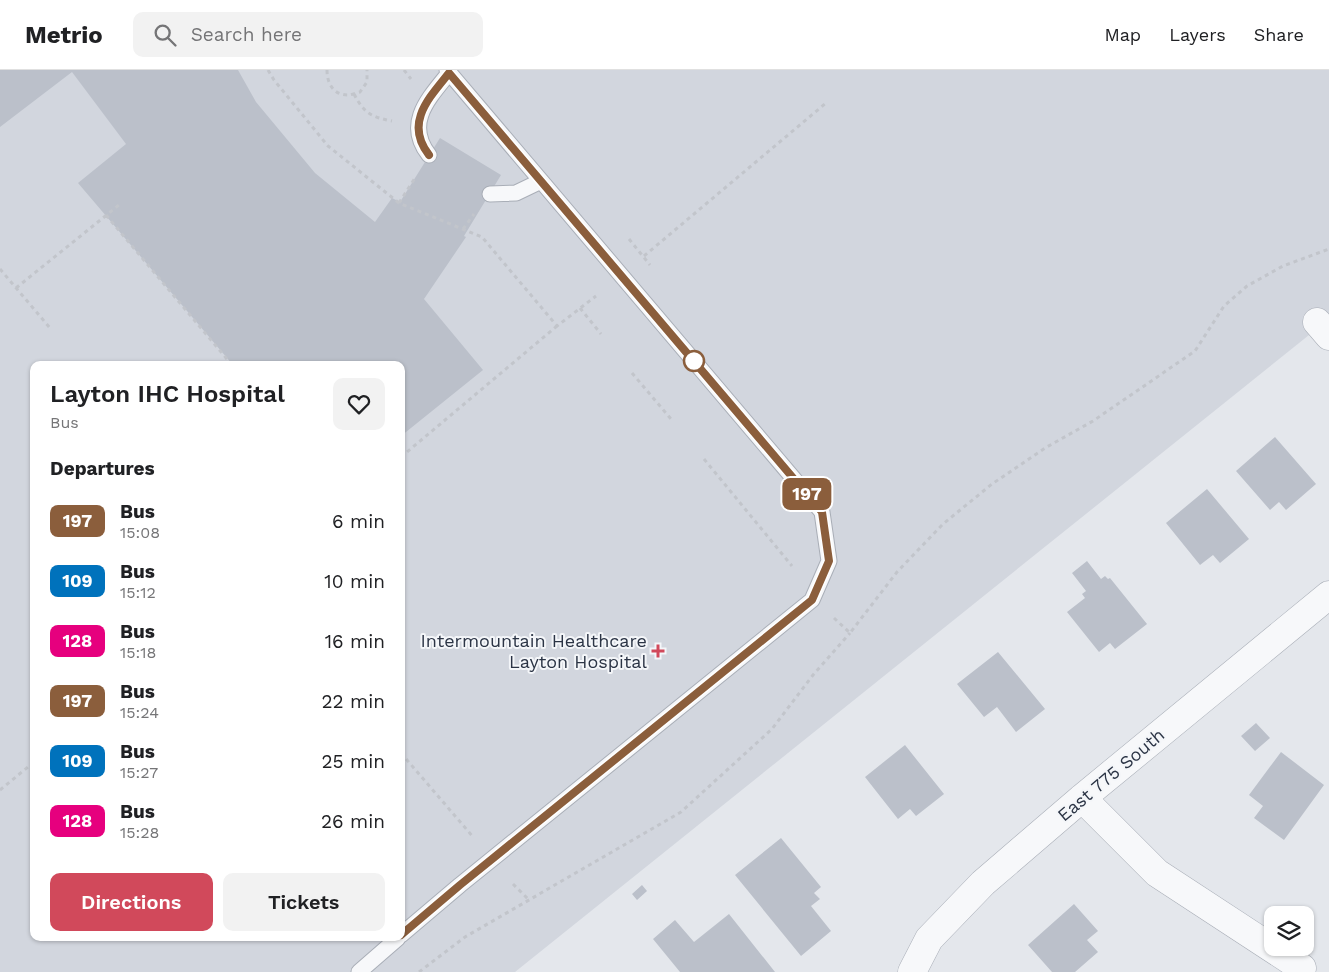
<!DOCTYPE html>
<html lang="en">
<head>
<meta charset="utf-8">
<style>
  body { margin:0; font-family:"Work Sans",sans-serif; background:#f2f2f2; color:#202124; height:100vh; display:flex; flex-direction:column; font-size:19px; white-space:nowrap }
  * { box-sizing:border-box; margin:0 }
  p { font-size:16px; color:#757577 }
  .icon { flex:none; width:28px; height:28px; fill:none; stroke:currentColor; stroke-width:2; stroke-linecap:round; stroke-linejoin:round }
  .map { position:relative; flex:1; overflow:hidden }
  .panel { position:absolute; left:30px; top:291px; width:375px; height:580px; display:flex; flex-direction:column; background:#fff; border-radius:10px; box-shadow:0 1px 4px #0004 }
  .panel>* { flex:none }
  .badge { padding:0 10px; border-radius:8px; font-size:18px; line-height:32px }
  .buttons { position:absolute; left:1264px; top:836px; display:grid; gap:10px }
  .buttons a { display:grid; place-items:center; width:50px; height:50px; border-radius:10px; background:#fff; box-shadow:0 1px 4px #0004; font-size:25px }
  .map>.badge { position:absolute; translate:-50% -50%; box-shadow:0 0 0 2px #fff }
  h2 { padding:0 20px; font-size:19px; line-height:45px }
  .round { display:grid; place-items:center; flex:none; width:52px; height:52px; border-radius:10px; background:#f2f2f2 }
  .headline { display:flex; align-items:center; justify-content:space-between; height:85px; padding:0 20px }
  h1 { font-size:24px; font-weight:600; line-height:38px }
  .action { display:flex; gap:10px; margin-top:auto; padding:10px 20px }
  .action a { flex:1; height:58px; border-radius:10px; background:#d1495b; color:#fff; font-size:20px; font-weight:600; line-height:58px; text-align:center }
  .action a+a { background:#f2f2f2; color:#202124 }
  ul { padding:0; list-style:none }
  li { display:flex; align-items:center; gap:15px; height:60px; padding:0 20px }
  li div { flex:1 }
  li b { display:block; font-size:19px }
  li em { font-style:normal }
  li .badge { min-width:55px; font-weight:700; text-align:center }
  header { display:flex; align-items:center; gap:30px; box-sizing:border-box; height:70px; padding:0 25px; background:#fff; border-bottom:1px solid #e0e0e0 }
  header strong { font-size:24px }
  nav { display:flex; gap:28px; margin-inline-start:auto; font-size:18px }
  .search { width:350px; height:45px; background:#f2f2f2; display:flex; align-items:center; gap:12px; box-sizing:border-box; padding:0 18px; border-radius:10px; color:#757577; font-size:19px }
  .map>svg:first-child { display:block }
  .built { fill:#d2d6de; fill-rule:evenodd }
  .building { fill:#bbc0ca }
  .lines { fill:none; stroke-linecap:round; stroke-linejoin:round }
  .lane-casing { stroke:#a9aeb7; stroke-width:17 }
  .street-casing { stroke:#a9aeb7; stroke-width:29 }
  .path { stroke:#c2c5cb; stroke-width:3; stroke-dasharray:4 4; stroke-linecap:butt }
  .lane { stroke:#f7f8fa; stroke-width:15 }
  .street { stroke:#f7f8fa; stroke-width:28 }
  .line-casing { stroke:#fff; stroke-width:11 }
  .line { stroke:#8b5e3c; stroke-width:8 }
  .stop-dot { fill:#fff; stroke:#8b5e3c; stroke-width:2.5 }
  .poi-dot { fill:#d1495b; stroke:#f4f6f9; stroke-width:2 }
  .labels { text-anchor:middle; stroke-width:4; stroke-linejoin:round; paint-order:stroke }
  .poi-label { font-size:18px; fill:#2b3445; stroke:#f4f6f9; text-anchor:end }
  .street-label { font-size:18px; fill:#2b3445; stroke:#f4f6f9 }
</style>
</head>
<body>
<header>
<strong>Metrio</strong>
<div class="search"><svg class="icon" aria-label="search" viewBox="0 0 24 24"><circle cx="10" cy="10" r="6"/><path d="M15 15l6 6"/></svg>Search here</div>
<nav><a>Map</a><a>Layers</a><a>Share</a></nav>
</header>
<div class="map">
<svg width="1329" height="902" viewBox="0 0 1329 902">
  <rect width="100%" height="100%" fill="#e4e7ec"/>
  <path class="built" d="M0 0H1329V249L515 902H0ZM34 295H401V868H34Z"/>
  <path class="building" d="M0 0H238L256 32 315 103 375 152 392 128 400 132 440 68 501 105 464 166 466 167 424 229 483 300 401 366V295H233L78 113 126 74 72 2 0 57Z
    M1275 367 1316 414 1286 440 1279 432 1270 440 1236 401Z
    M1207 419 1249 469 1220 493 1213 485 1200 495 1166 453Z
    M1087 491 1101 509 1105 506 1108 509 1110 508 1147 554 1115 579 1110 573 1099 582 1067 542 1085 528 1082 524 1086 521 1072 503Z
    M998 582 1045 639 1016 662 997 637 984 647 957 614Z
    M1256 653 1270 668 1255 681 1241 666Z
    M905 675 944 724 916 746 910 739 898 749 865 707Z
    M1281 682 1324 715 1284 770 1254 748 1263 736 1249 725Z
    M781 768 821 817 814 823 820 829 811 836 831 861 801 886 735 805Z
    M642 815 647 821 637 830 632 824Z
    M1074 834 1098 861 1087 870 1098 882 1075 902H1052L1028 875Z
    M729 844 775 902H680L653 869 675 850 694 872Z"/>
  <g class="lines">
    <g class="lane-casing">
      <path id="lane" d="M429 85C404 53 429 28 449 3
        M490 124 516 123 541 111
        M401 865 460 815 812 530 829 491 822 442 447 0
        M359 902 398 868"/>
    </g>
    <g class="street-casing">
      <path id="street" d="M1317 252 1329 266
        M1082 728 1157 803 1302 898
        M912 902 929 869 983 813 1082 728 1329 525"/>
    </g>
    <path class="path" d="M268 0 274 10 328 76 399 133 482 167 557 256 596 226
      M327 0C327 13 333 25 348 25 351 25 356 23 360 22L367 12V0
      M404 0 411 9
      M354 24C364 43 371 47 392 51
      M399 133 415 108
      M106 145 232 295
      M463 159 474 144
      M629 169 650 195
      M644 186 826 33
      M0 199 50 258
      M16 218 119 135
      M580 238 601 264
      M632 303 671 349
      M401 387 557 256
      M704 389 792 496
      M834 548 850 563 897 502 943 454 992 414 1045 378 1093 351 1195 281 1224 236 1247 216 1283 196 1329 179
      M401 683 474 768
      M0 720 34 692
      M513 814 529 830
      M419 902 465 867 681 742 772 659 813 605 850 563"/>
    <use href="#lane" class="lane"/>
    <use href="#street" class="street"/>
  </g>
  <g class="lines">
    <g class="line-casing">
      <path id="line" d="M401 865 460 815 812 530 829 491 822 442 449 3C429 28 404 53 429 85"/>
    </g>
    <use href="#line" class="line"/>
  </g>
  <circle class="stop-dot" cx="694" cy="291" r="10"/>
  <path class="poi-dot" d="M655.5 573.5h5v5h5v5h-5v5h-5v-5h-5v-5h5z"/>
  <g class="labels">
    <g class="poi-label">
      <text x="647" y="577">Intermountain Healthcare<tspan x="647" dy="21">Layton Hospital</tspan></text>
    </g>
    <g class="street-label">
      <text transform="translate(1111 705) rotate(-40)" y="6">East 775 South</text>
    </g>
  </g>
</svg>
<div class="buttons">
<a><svg class="icon" aria-label="layers" viewBox="0 0 24 24"><path d="M12 4l9 5-9 5-9-5zM3 14l9 5 9-5"/></svg></a>
</div>
<b class="badge" style="left:807px;top:424px;background:#8b5e3c;color:#fff">197</b>
<section class="panel">
<div class="headline"><div><h1>Layton IHC Hospital</h1><p>Bus</p></div><a class="round"><svg class="icon" aria-label="heart" viewBox="0 0 24 24"><path d="M12 20l-8-8c-3-5 5-10 8-4 3-6 11-1 8 4z"/></svg></a></div>
<h2>Departures</h2>
<ul>
<li><span class="badge" style="background:#8b5e3c;color:#fff">197</span><div><b>Bus</b><p>15:08</p></div><em>6 min</em></li>
<li><span class="badge" style="background:#0072bc;color:#fff">109</span><div><b>Bus</b><p>15:12</p></div><em>10 min</em></li>
<li><span class="badge" style="background:#e6007e;color:#fff">128</span><div><b>Bus</b><p>15:18</p></div><em>16 min</em></li>
<li><span class="badge" style="background:#8b5e3c;color:#fff">197</span><div><b>Bus</b><p>15:24</p></div><em>22 min</em></li>
<li><span class="badge" style="background:#0072bc;color:#fff">109</span><div><b>Bus</b><p>15:27</p></div><em>25 min</em></li>
<li><span class="badge" style="background:#e6007e;color:#fff">128</span><div><b>Bus</b><p>15:28</p></div><em>26 min</em></li>
</ul>
<div class="action"><a>Directions</a><a>Tickets</a></div>
</section>
</div>
</body>
</html>
